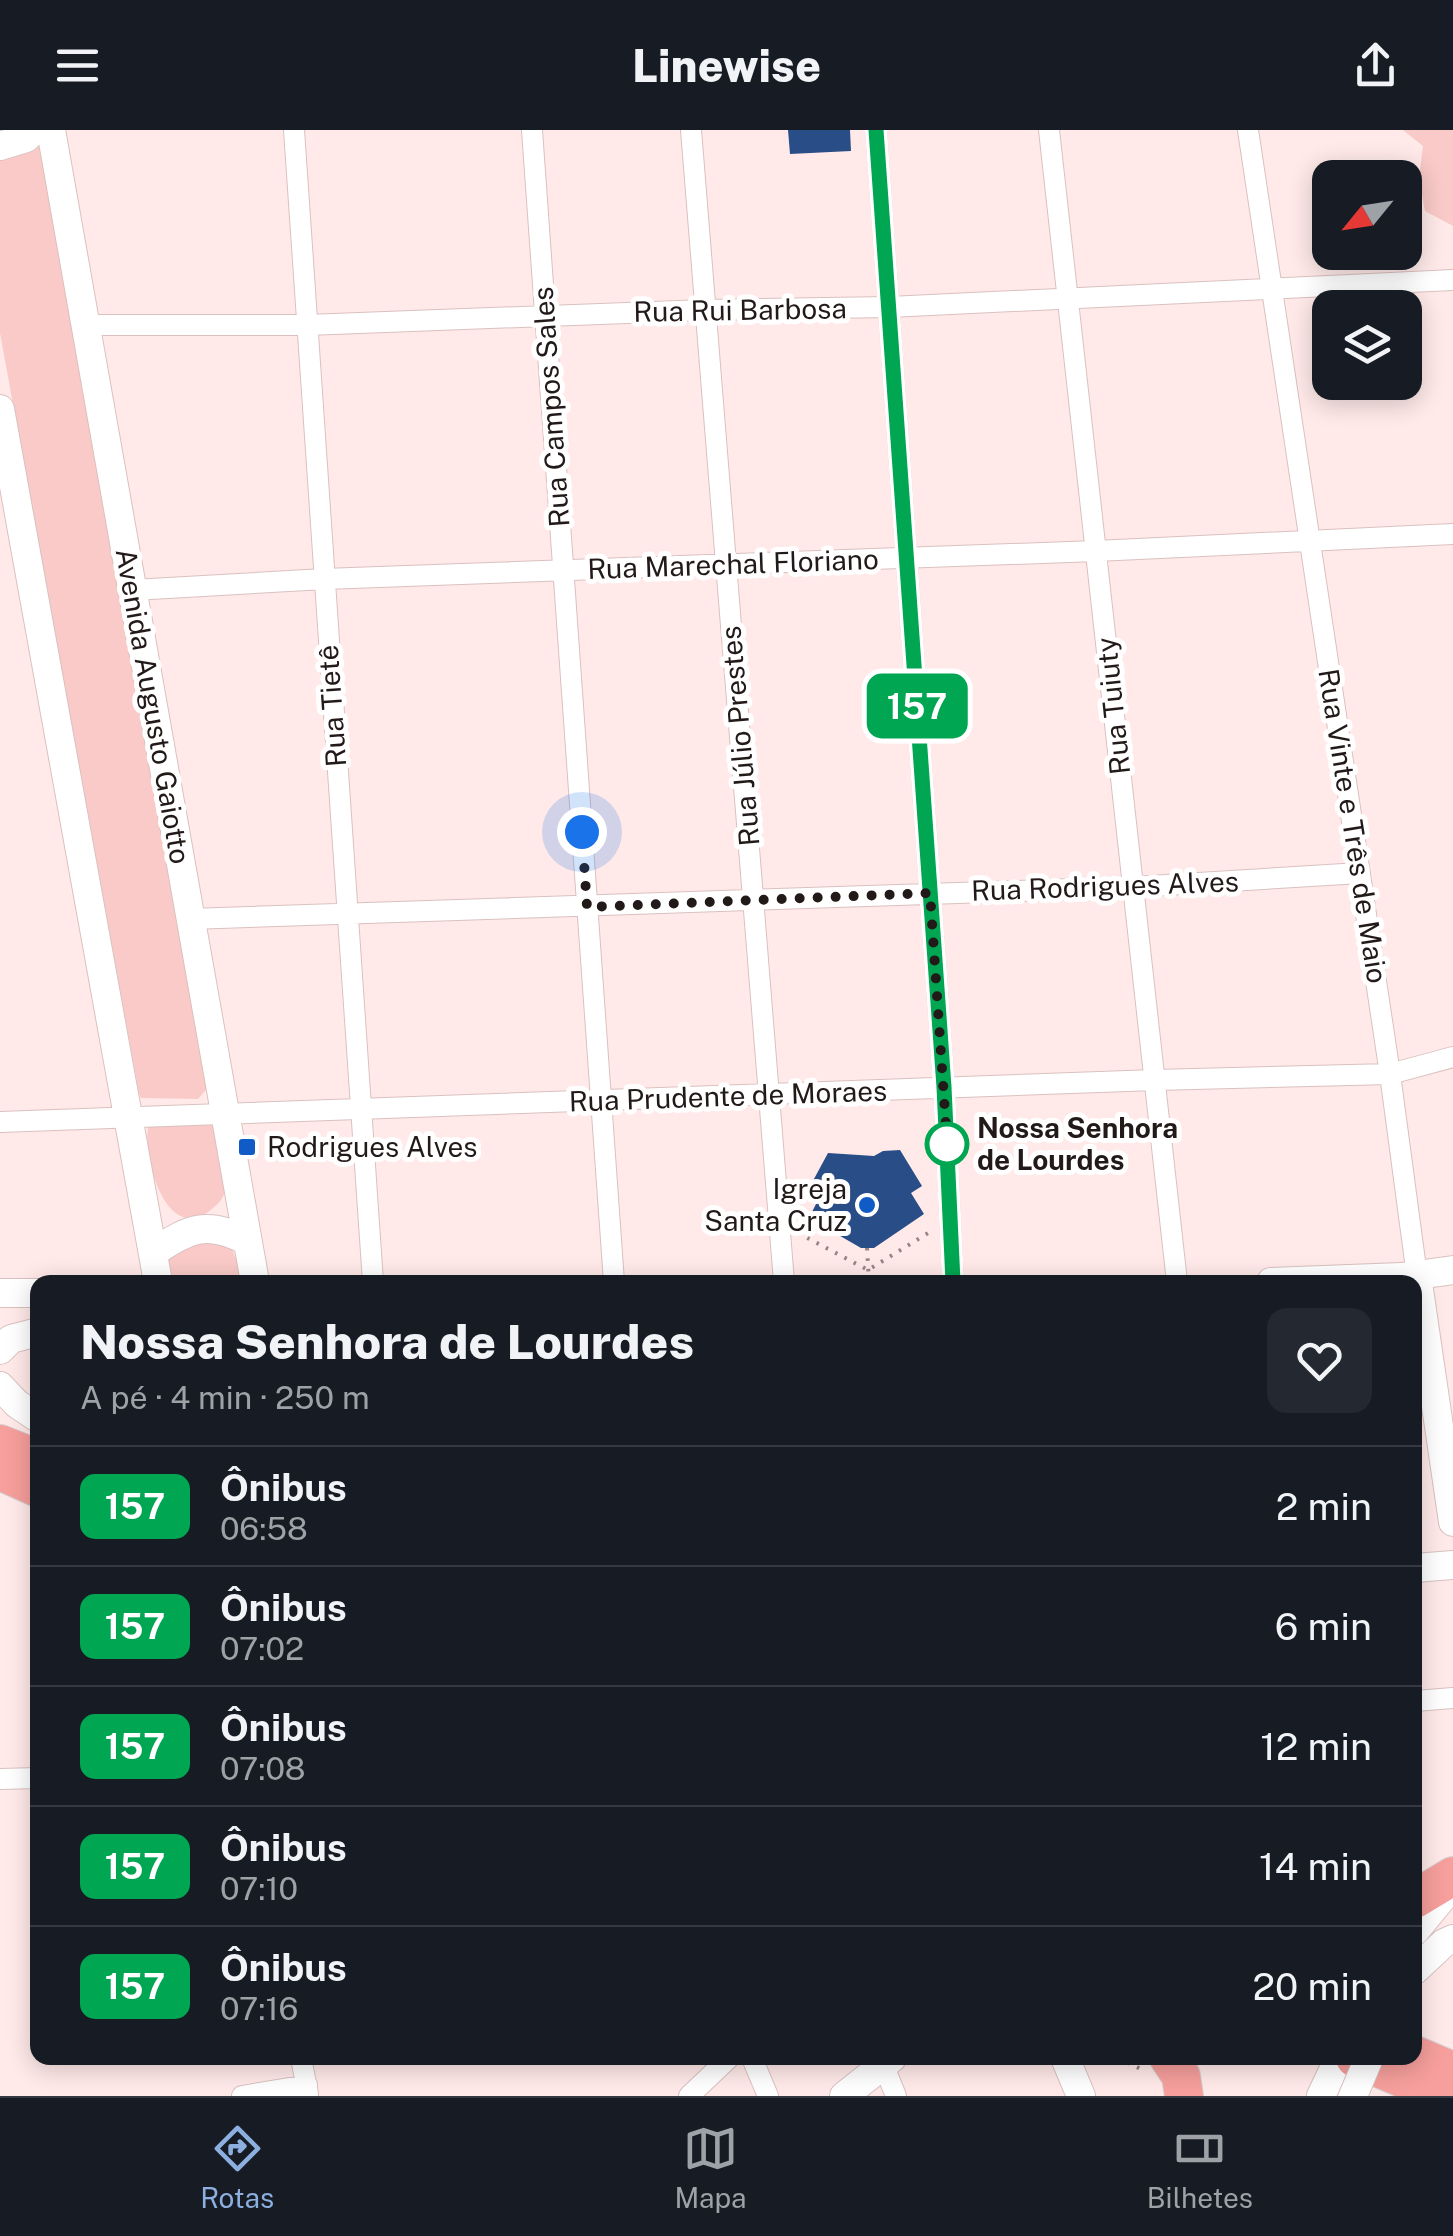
<!DOCTYPE html>
<html lang="pt">
<head>
<meta charset="utf-8">
<style>
  body { margin:0; font-family:"Public Sans",sans-serif; background:#242831; color:#f1f3f6; height:100vh; display:flex; flex-direction:column; font-size:38px; white-space:nowrap }
  * { box-sizing:border-box; margin:0 }
  p { font-size:32px; color:#9ea1a6 }
  .icon { flex:none; width:55px; height:55px; fill:none; stroke:currentColor; stroke-width:2; stroke-linecap:round; stroke-linejoin:round }
  .map { position:relative; flex:1; overflow:hidden }
  .drawer { position:absolute; left:30px; top:1145px; width:1392px; height:790px; display:flex; flex-direction:column; background:#171b24; border-radius:20px; box-shadow:0 5px 25px #0003 }
  .drawer>* { flex:none }
  .badge { padding:0 20px; border-radius:15px; font-size:35px; line-height:65px }
  .needle { width:65px; rotate:240deg }
  .fabs { position:absolute; left:1312px; top:30px; display:grid; gap:20px }
  .fabs a { display:grid; place-items:center; width:110px; height:110px; border-radius:20px; background:#171b24; box-shadow:0 5px 25px #0003; font-size:50px }
  .you { position:absolute; width:50px; height:50px; margin:-25px; border:8px solid #fff; border-radius:50%; background:#1a73e8; box-shadow:0 0 0 15px #1a73e833 }
  .map>.badge { position:absolute; translate:-50% -50%; box-shadow:0 0 0 5px #fff }
  .round { display:grid; place-items:center; flex:none; width:105px; height:105px; border-radius:20px; background:#242831 }
  .headline { display:flex; align-items:center; justify-content:space-between; height:170px; padding:0 50px }
  h1 { font-size:48px; font-weight:800; line-height:75px }
  ul { padding:0; list-style:none }
  li { display:flex; align-items:center; gap:30px; height:120px; padding:0 50px; border-top:2px solid #363941 }
  li div { flex:1 }
  li b { display:block; font-size:38px }
  li em { font-style:normal }
  li .badge { min-width:110px; font-weight:700; text-align:center }
  header { display:flex; justify-content:space-between; align-items:center; height:130px; padding:0 50px; background:#171b24; font-size:45px; font-weight:800 }
  .dock { display:flex; justify-content:space-around; align-items:center; height:140px; border-top:2px solid #363941; background:#171b24; font-size:28px; color:#9ea1a6 }
  .dock a { display:grid; justify-items:center; gap:5px }
  .dock .on { color:#8cafe0 }
  .map>svg:first-child { display:block }
  .green { fill:#f9cac7 }
  .building { fill:#284d87 }
  .lines { fill:none; stroke-linecap:round; stroke-linejoin:round }
  .street-casing { stroke:#dac1c0; stroke-width:22 }
  .secondary-casing { stroke:#dac1c0; stroke-width:30 }
  .highway-casing { stroke:#d3d1d1; stroke-width:40 }
  .path { stroke:#958685; stroke-width:4; stroke-dasharray:2.5 8; stroke-linecap:butt }
  .street { stroke:#fff; stroke-width:20 }
  .secondary { stroke:#fff; stroke-width:28 }
  .highway { stroke:#f69f9c; stroke-width:38 }
  .secondary-bridge-casing { stroke:#dac1c0; stroke-width:30; stroke-linecap:butt }
  .secondary-bridge { stroke:#fff; stroke-width:28 }
  .line-casing { stroke:#fff; stroke-width:22 }
  .line { stroke:#00a651; stroke-width:15 }
  .walk { stroke:#221919; stroke-width:10; stroke-dasharray:0 18 }
  .stop-dot { fill:#fff; stroke:#00a651; stroke-width:5 }
  .poi-dot { fill:#105bc5; stroke:#fff; stroke-width:4 }
  .labels { text-anchor:middle; stroke-width:10; stroke-linejoin:round; paint-order:stroke }
  .street-label { font-size:28px; fill:#221919; stroke:#fff }
  .stop-label { font-size:28px; font-weight:bold; fill:#221919; stroke:#fff; text-anchor:start }
  .poi-label { font-size:28px; fill:#221919; stroke:#fff; text-anchor:start }
</style>
</head>
<body>
<header><svg class="icon" aria-label="menu" viewBox="0 0 24 24"><path d="M4 6h16M4 12h16M4 18h16"/></svg>Linewise<svg class="icon" aria-label="share" viewBox="0 0 24 24"><path d="M12 15V3M7 8l5-5 5 5M5 13v7h14v-7"/></svg></header>
<div class="map">
<svg width="1453" height="1966" viewBox="0 0 1453 1966">
  <rect width="100%" height="100%" fill="#ffeae9"/>
  <path class="green" d="M1403 0H1453V96L1425 81 1419 48 1423 16Z
    M42 9 209 956 198 969 141 968 139 963 0 203V27Z
    M214 991C218 1011 229 1041 225 1060 224 1068 218 1074 212 1079 167 1117 143 1029 148 998L150 993Z
    M180 1112 230 1114 245 1152H164L166 1127Z"/>
  <path class="building" d="M788 0H850L851 21 790 24Z
    M900 1020 922 1056 911 1063 924 1084 874 1118H861L809 1088 820 1066 808 1060 828 1023 874 1026 883 1021Z"/>
  <g class="lines">
    <g class="street-casing">
      <path id="street" d="M294 0 373 1152
        M532 0 614 1152
        M691 0 784 1152
        M876 0 944 957 953 1152
        M1049 0 1177 1152
        M1248 0 1390 944 1417 1146
        M86 195H307L705 180 889 177 1453 150
        M133 460 324 449 1096 421 1453 404
        M190 789 1133 757 1360 743
        M0 992 1155 950 1390 944 1453 927
        M1415 1571 1453 1568
        M0 1649 38 1648
        M301 1928 308 1964
        M752 1928 768 1966
        M883 1934 896 1966
        M242 1966 307 1955
        M689 1966 729 1928"/>
    </g>
    <g class="secondary-casing">
      <path id="secondary" d="M51 0 255 1152
        M0 16 26 8 34 0
        M0 279 158 1152
        M154 1122C189 1098 208 1090 247 1111
        M1417 1146 1453 1392
        M1271 1152 1402 1147 1453 1140
        M0 1163H38
        M0 1220 11 1209 38 1202
        M0 1256 17 1274 38 1288
        M1415 1438 1453 1435
        M1415 1801 1453 1755
        M1415 1840 1444 1813 1453 1809
        M1065 1928 1081 1966
        M844 1966 892 1928
        M1321 1966 1339 1928"/>
    </g>
    <g class="highway-casing">
      <path id="highway" d="M0 1314 38 1329
        M0 1341 38 1358
        M1415 1769 1453 1746
        M1415 1925 1453 1941
        M1169 1928 1181 1946 1184 1966
        M1355 1928 1444 1966"/>
    </g>
    <path class="path" d="M798 1103 868 1140 933 1100
      M867 1118 869 1152
      M1118 1928 1145 1941"/>
    <use href="#street" class="street"/>
    <use href="#secondary" class="secondary"/>
    <use href="#highway" class="highway"/>
    <g class="secondary-bridge-casing">
      <path id="secondary-bridge" d="M1353 1966 1369 1928"/>
    </g>
    <use href="#secondary-bridge" class="secondary-bridge"/>
  </g>
  <g class="lines">
    <g class="line-casing">
      <path id="line" d="M876 0 944 957 953 1152"/>
    </g>
    <use href="#line" class="line"/>
    <path class="walk" d="M582 702 587 777 930 763 948 1026 947 1014"/>
  </g>
  <circle class="stop-dot" cx="947" cy="1014" r="20"/>
  <g class="poi-dot">
    <rect x="237" y="1007" width="20" height="20" rx="5"/>
    <circle cx="867" cy="1075" r="10"/>
  </g>
  <g class="labels">
    <g class="street-label">
      <text transform="translate(740 180) rotate(-1)" y="10">Rua Rui Barbosa</text>
      <text transform="translate(551 277) rotate(-94)" y="10">Rua Campos Sales</text>
      <text transform="translate(733 434) rotate(-2)" y="10">Rua Marechal Floriano</text>
      <text transform="translate(153 576) rotate(80)" y="10">Avenida Augusto Gaiotto</text>
      <text transform="translate(332 576) rotate(-94)" y="10">Rua Tietê</text>
      <text transform="translate(1113 576) rotate(-96)" y="10">Rua Tuiuty</text>
      <text transform="translate(740 606) rotate(-95)" y="10">Rua Júlio Prestes</text>
      <text transform="translate(1353 696) rotate(81)" y="10">Rua Vinte e Três de Maio</text>
      <text transform="translate(1105 756) rotate(-2)" y="10">Rua Rodrigues Alves</text>
      <text transform="translate(728 966) rotate(-2)" y="10">Rua Prudente de Moraes</text>
    </g>
    <g class="stop-label">
      <text x="977" y="1008">Nossa Senhora<tspan x="977" dy="32">de Lourdes</tspan></text>
    </g>
    <g class="poi-label">
      <text x="267" y="1027">Rodrigues Alves</text>
      <text x="847" y="1069" text-anchor="end">Igreja<tspan x="847" dy="32">Santa Cruz</tspan></text>
    </g>
  </g>
</svg>
<div class="fabs">
<a><svg class="needle" viewBox="-14 -14 28 28"><path d="M0-13l5 13h-10z" fill="#e53935"/><path d="M0 13l5-13h-10z" fill="#9ea1a6"/></svg></a>
<a><svg class="icon" aria-label="layers" viewBox="0 0 24 24"><path d="M12 4l9 5-9 5-9-5zM3 14l9 5 9-5"/></svg></a>
</div>
<div class="you" style="left:582px;top:702px"></div>
<b class="badge" style="left:917px;top:576px;background:#00a651;color:#fff">157</b>
<section class="drawer">
<div class="headline"><div><h1>Nossa Senhora de Lourdes</h1><p>A pé · 4 min · 250 m</p></div><a class="round"><svg class="icon" aria-label="heart" viewBox="0 0 24 24"><path d="M12 20l-8-8c-3-5 5-10 8-4 3-6 11-1 8 4z"/></svg></a></div>
<ul>
<li><span class="badge" style="background:#00a651;color:#fff">157</span><div><b>Ônibus</b><p>06:58</p></div><em>2 min</em></li>
<li><span class="badge" style="background:#00a651;color:#fff">157</span><div><b>Ônibus</b><p>07:02</p></div><em>6 min</em></li>
<li><span class="badge" style="background:#00a651;color:#fff">157</span><div><b>Ônibus</b><p>07:08</p></div><em>12 min</em></li>
<li><span class="badge" style="background:#00a651;color:#fff">157</span><div><b>Ônibus</b><p>07:10</p></div><em>14 min</em></li>
<li><span class="badge" style="background:#00a651;color:#fff">157</span><div><b>Ônibus</b><p>07:16</p></div><em>20 min</em></li>
</ul>
</section>
</div>
<nav class="dock">
<a class="on"><svg class="icon" aria-label="directions" viewBox="0 0 24 24"><path d="M12 3l9 9-9 9-9-9zM9 14v-3h6M13 9l2 2-2 2"/></svg>Rotas</a>
<a><svg class="icon" aria-label="map" viewBox="0 0 24 24"><path d="M3 6l6-2 6 2 6-2v14l-6 2-6-2-6 2zM9 4v14M15 6v14"/></svg>Mapa</a>
<a><svg class="icon" aria-label="tickets" viewBox="0 0 24 24"><path d="M3 7h18v10H3zM15 7v10"/></svg>Bilhetes</a>
</nav>
</body>
</html>
